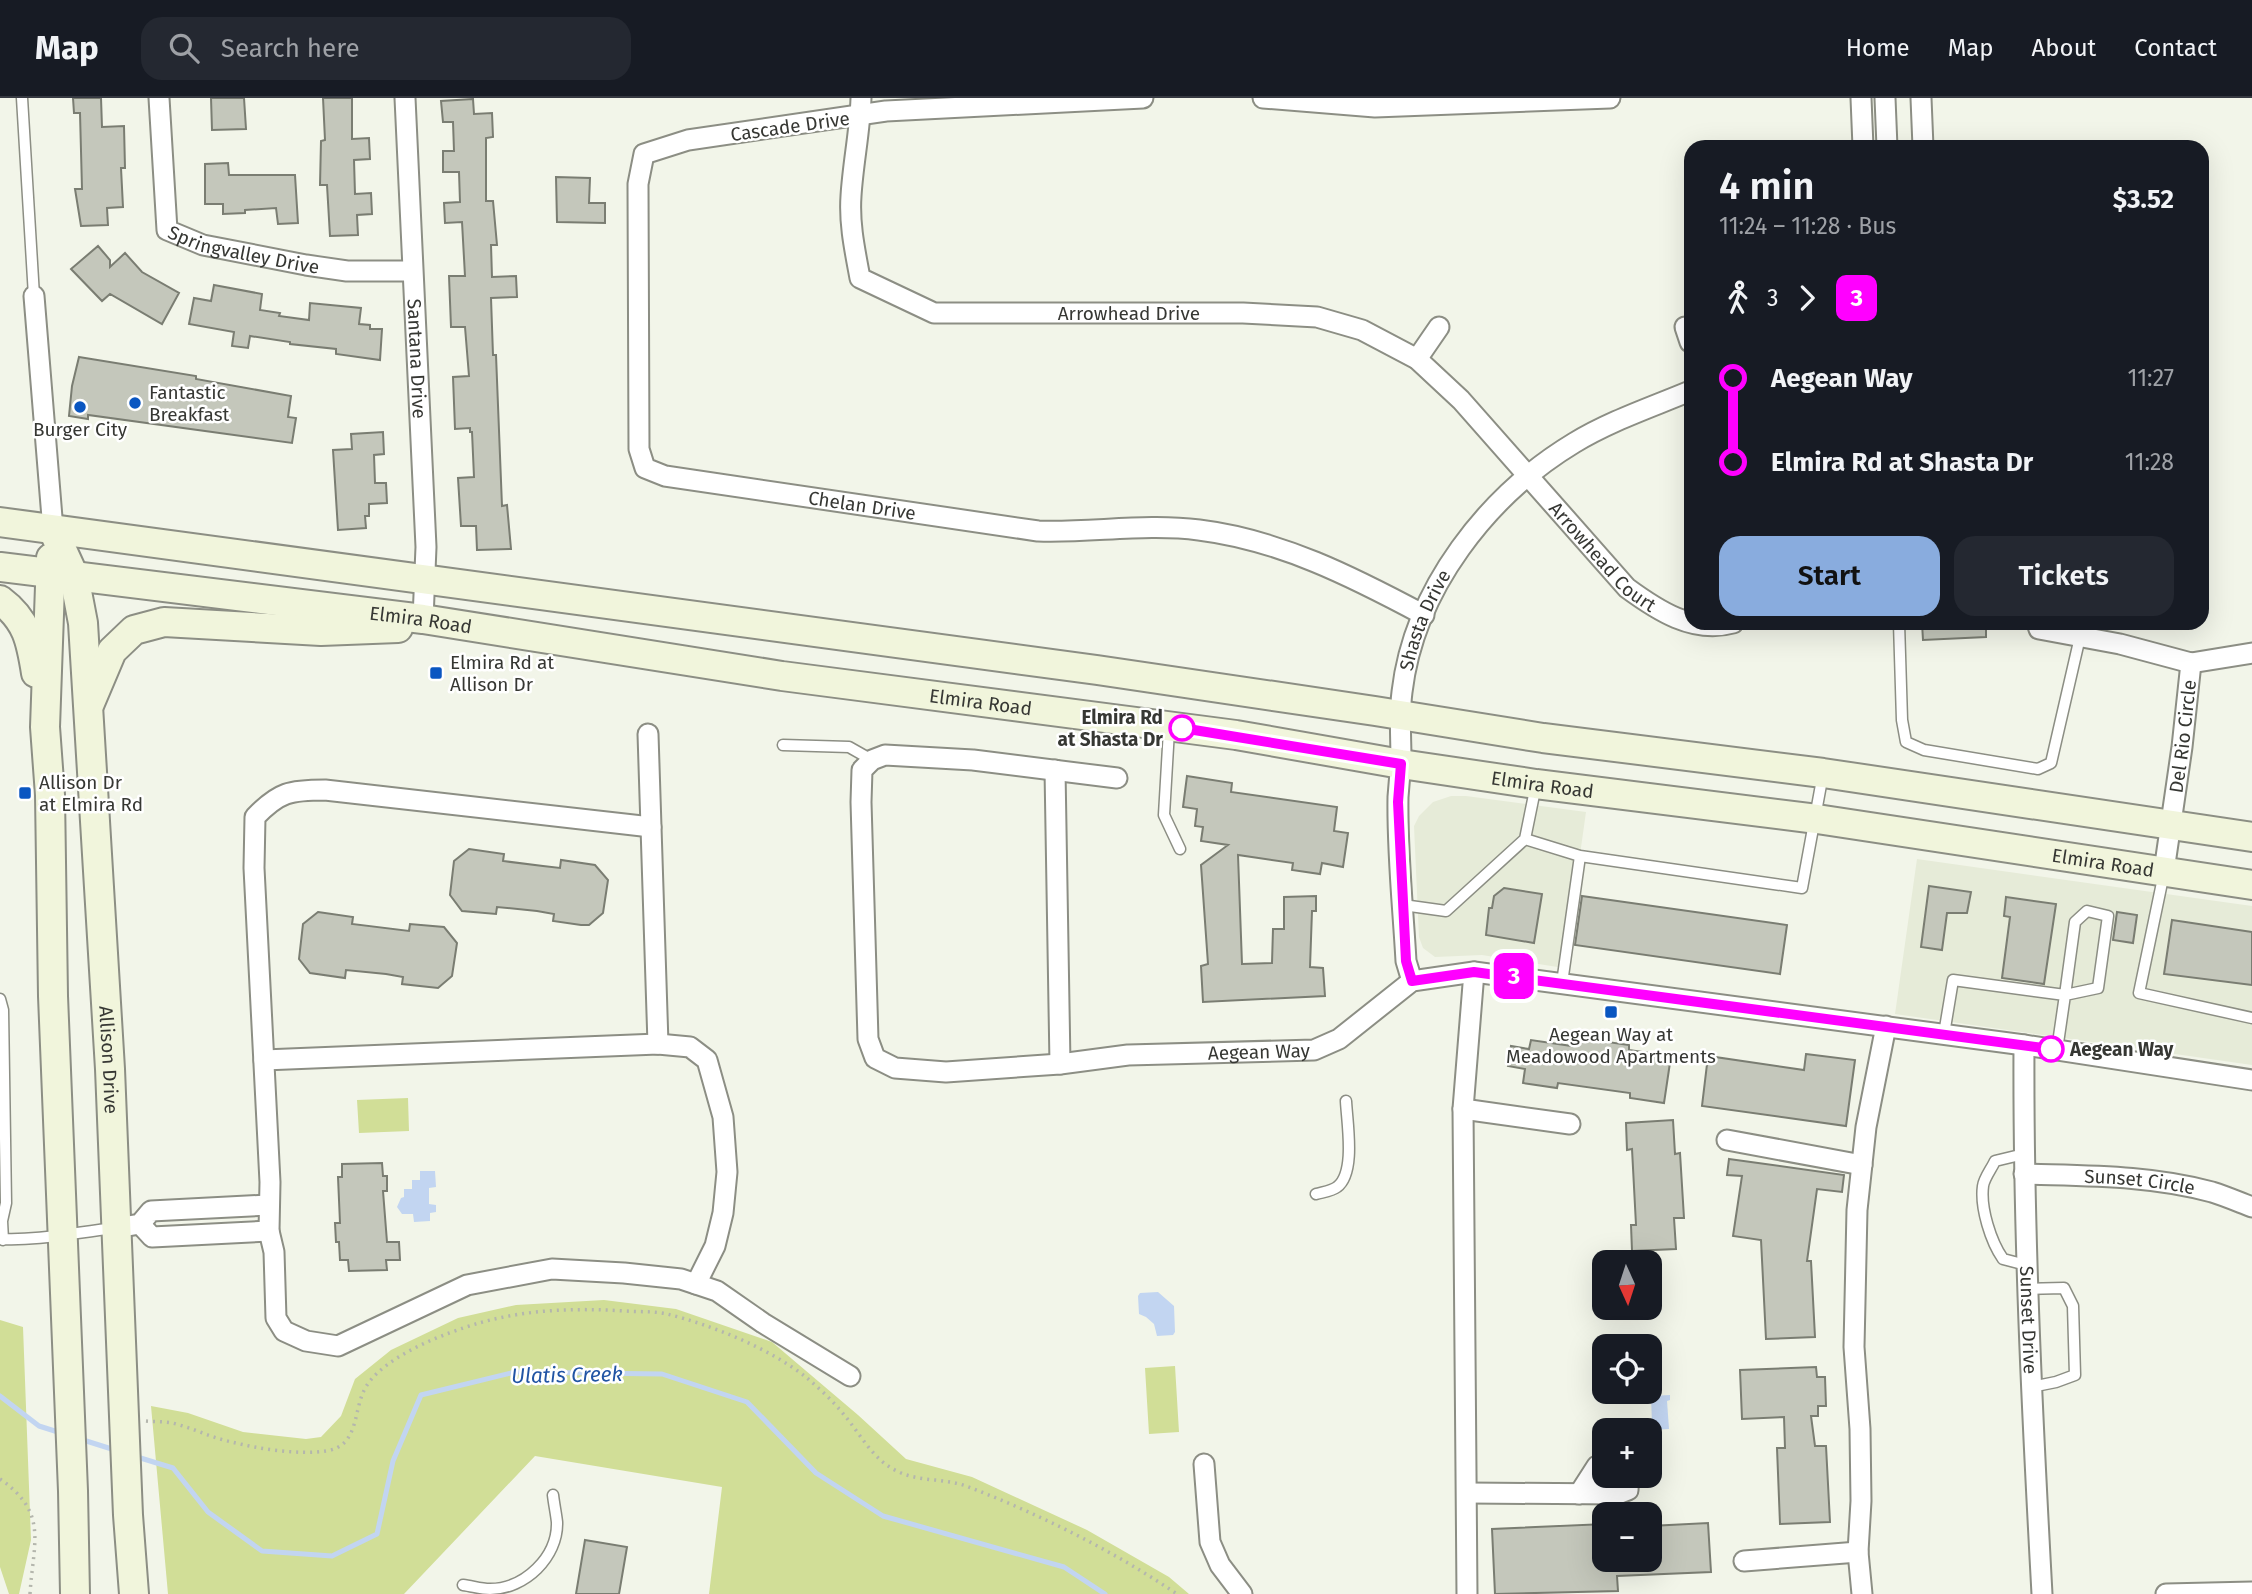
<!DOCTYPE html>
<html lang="en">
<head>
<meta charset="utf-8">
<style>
  body { margin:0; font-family:"Fira Sans",sans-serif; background:#242831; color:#f1f3f6; height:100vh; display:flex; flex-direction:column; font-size:26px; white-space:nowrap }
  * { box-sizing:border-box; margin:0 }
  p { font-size:23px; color:#9ea1a6 }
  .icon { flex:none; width:38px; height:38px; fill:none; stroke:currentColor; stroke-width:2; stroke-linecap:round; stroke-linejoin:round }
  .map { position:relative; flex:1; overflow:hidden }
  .side { position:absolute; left:1684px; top:42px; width:525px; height:490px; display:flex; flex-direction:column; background:#171b24; border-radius:21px; box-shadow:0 7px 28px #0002 }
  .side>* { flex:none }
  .badge { padding:0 14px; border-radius:10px; font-size:24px; line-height:46px }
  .needle { width:46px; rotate:177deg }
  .controls { position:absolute; left:1592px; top:1152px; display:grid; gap:14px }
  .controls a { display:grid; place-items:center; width:70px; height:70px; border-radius:14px; background:#171b24; box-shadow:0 7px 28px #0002; font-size:35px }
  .map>.badge { position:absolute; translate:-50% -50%; box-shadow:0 0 0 4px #fff }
  .legs { display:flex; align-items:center; gap:10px; height:77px; padding:0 35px; font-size:23px }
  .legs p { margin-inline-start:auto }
  .head { display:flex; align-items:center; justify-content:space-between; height:119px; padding:0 35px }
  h1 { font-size:38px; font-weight:600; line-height:52px }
  .action { display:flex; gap:14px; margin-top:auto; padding:14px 35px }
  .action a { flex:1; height:80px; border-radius:21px; background:#89acde; color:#111; font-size:28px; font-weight:600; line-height:80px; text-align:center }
  .action a+a { background:#242831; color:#f1f3f6 }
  ul { padding:0 35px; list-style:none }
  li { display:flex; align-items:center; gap:24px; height:84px; font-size:26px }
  li i { display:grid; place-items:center; width:10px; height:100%; margin:0 9px; background:currentColor }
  li i::after { content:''; width:18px; height:18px; margin:-9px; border:5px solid; border-radius:50%; background:#171b24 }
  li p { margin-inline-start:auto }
  li:first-child i { background:linear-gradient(#0000 50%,currentColor 0) }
  li:last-child i { background:linear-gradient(currentColor 50%,#0000 0) }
  header { display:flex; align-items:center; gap:42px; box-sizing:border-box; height:98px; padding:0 35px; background:#171b24; border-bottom:2px solid #363941 }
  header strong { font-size:33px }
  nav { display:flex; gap:38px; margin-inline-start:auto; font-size:24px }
  .search { width:490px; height:63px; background:#242831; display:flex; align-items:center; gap:18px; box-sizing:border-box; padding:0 24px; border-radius:21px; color:#9ea1a6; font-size:26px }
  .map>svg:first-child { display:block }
  .built { fill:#e6ebd8 }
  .green { fill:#d1de97 }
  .water { fill:#c2d5f1 }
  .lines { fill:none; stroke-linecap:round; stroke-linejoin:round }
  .stream { stroke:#c2d5f1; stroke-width:5 }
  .building { fill:#c4c7bb; stroke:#7a7d72; stroke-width:2 }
  .service-casing { stroke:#8c8e84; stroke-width:13 }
  .minor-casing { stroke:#8c8e84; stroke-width:23 }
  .secondary-casing { stroke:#8c8e84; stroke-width:32 }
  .path { stroke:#b4b6ad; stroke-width:3.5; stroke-dasharray:2 5; stroke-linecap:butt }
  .service { stroke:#fff; stroke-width:10 }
  .minor { stroke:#fff; stroke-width:19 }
  .secondary { stroke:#f1f5dc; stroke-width:28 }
  .line-1-casing { stroke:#fff; stroke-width:16 }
  .line-1 { stroke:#f0f; stroke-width:10 }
  .poi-dot { fill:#0a56c1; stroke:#fff; stroke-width:2.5 }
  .stop-1-dot { fill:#fff; stroke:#f0f; stroke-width:3.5 }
  .labels { text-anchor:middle; stroke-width:5; stroke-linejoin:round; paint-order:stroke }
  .street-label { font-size:19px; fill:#363733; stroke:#fff }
  .poi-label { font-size:19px; fill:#363733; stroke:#fff; text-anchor:start }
  .stop-label { font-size:19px; font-weight:bold; fill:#363733; stroke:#fff; text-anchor:end }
  .water-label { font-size:21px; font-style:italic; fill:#2154a4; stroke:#fff }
</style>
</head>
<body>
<header>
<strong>Map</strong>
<div class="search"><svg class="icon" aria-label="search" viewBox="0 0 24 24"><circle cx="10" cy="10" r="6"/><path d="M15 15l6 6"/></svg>Search here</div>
<nav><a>Home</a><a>Map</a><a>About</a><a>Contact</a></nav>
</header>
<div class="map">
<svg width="2252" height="1496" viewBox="0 0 2252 1496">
  <rect width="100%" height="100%" fill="#f2f5e9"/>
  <path class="built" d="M1451 698H1466L1586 714 1564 870 1482 857 1435 859 1423 850 1419 839 1414 728 1419 718 1433 704Z
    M1917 761 2252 808V967L1895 916Z"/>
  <path class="green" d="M408 1000 409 1033 359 1035 357 1002Z
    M604 1202 676 1211 772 1244 858 1317 906 1361 972 1379 1087 1432 1169 1479 1189 1496H709L722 1389 535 1358 404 1496H168L151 1308 188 1315 243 1334 306 1341 321 1339 341 1318 355 1281 391 1252 458 1220 516 1207Z
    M0 1222 23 1229 31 1442 19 1496H9L0 1469Z
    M1175 1268 1179 1334 1149 1336 1145 1270Z"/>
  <path class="water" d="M420 1073H435L436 1089 429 1090V1106L436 1107V1114L430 1115V1123L414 1124 413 1116H402L397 1109 401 1100 404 1099V1091H412V1082H420Z
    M1158 1194 1174 1208 1175 1234 1173 1237 1157 1238 1154 1226 1146 1219 1139 1216 1138 1198 1140 1195Z
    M1670 1297V1302L1667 1303 1669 1331 1649 1332V1327L1652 1326 1651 1298Z"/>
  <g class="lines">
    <path class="stream" d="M0 1298 39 1328 61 1335
      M80 1341 118 1353
      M134 1358 173 1370 208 1414 262 1453 332 1458 377 1436 393 1363 421 1297 515 1274 662 1276 747 1304 816 1375 883 1418 1064 1469 1105 1496"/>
  </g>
  <path class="building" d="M73 0H101L102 29 124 28 125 70H121L123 109 107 110 108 127 81 128 75 91H82L80 15H74Z
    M211 0H244L246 31 212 32Z
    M323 0H352V41L369 40 370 61 354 62 355 96 371 95 372 116 357 117 358 137 330 138 327 87H320L321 43 325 42Z
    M473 1 474 16 492 15 493 39 486 40V103H493L497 147H491L492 179 516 178 517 199 491 200 493 257H496L502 408 507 407 511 451 477 452 476 428H461L458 380 474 379 472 334H470V330L455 331 453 279 469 278 465 229H451L449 178H465L462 124 445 125 444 105 460 104 459 74H443V53H454L453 24H443L441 3Z
    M228 65 229 77H295L298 125 278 126 276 110 245 112V115L223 116V106H205V66Z
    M556 79 590 80 589 105H605V125L557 124Z
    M98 148 110 162V169L125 155 142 174 179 195 162 226 110 196 102 203 71 171Z
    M214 187 262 196 260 212 280 215 279 218 309 222 310 205 361 210 359 226 370 227V231H382L380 262 336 256V251L290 246V244L250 238 248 250 232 248 234 234 189 226 194 200 211 203Z
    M79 259 196 278V281L291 298 288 319 296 320 292 345 88 317V321L69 318 72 288Z
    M383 334 384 356 374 357 375 385H386L387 405 369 406V418H365L366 430 338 432 333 352 352 351 351 336Z
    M1922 525H1986V539L1923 542Z
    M1187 678 1232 685 1231 694 1337 709 1334 733 1348 735 1343 769 1322 765 1320 776 1292 772 1293 765 1238 757 1242 866 1272 865 1273 831H1284V799L1316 798V813H1312L1310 869 1323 870 1325 898 1203 904 1201 868 1208 866 1201 767 1228 747 1201 743 1203 729 1195 728 1197 711 1183 709Z
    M469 751 504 756 503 763 543 768 560 770 561 762 595 767 608 782 603 815 589 827H581L553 823 554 816 537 813 497 809 496 816 462 813 450 797 454 763Z
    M1929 788 1971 794 1967 815H1947L1942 852 1921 849Z
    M1504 790 1542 796 1534 845 1486 837 1489 810H1492L1494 798Z
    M1582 798 1787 827 1780 876 1575 847Z
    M2006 799 2056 806 2044 886 2002 880 2010 819 2004 818Z
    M318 814 353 819 352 826 409 833 410 826 444 829 457 845 452 878 438 890 402 886 403 879 386 876 346 872 345 880 310 875 299 861 303 826Z
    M2117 814 2137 817 2133 845 2113 842Z
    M2172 822 2252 834V887L2164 876Z
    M1573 939 1629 947V952L1671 958 1664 1005 1630 1000V995L1558 985 1557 990 1523 985 1525 971 1508 968 1511 948 1529 951 1531 942 1572 948Z
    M1806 956 1855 962 1846 1028 1702 1008 1708 958 1804 972Z
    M1673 1022 1675 1056 1680 1055 1684 1120H1674L1676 1151 1632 1153 1631 1127H1636L1632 1051 1627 1052 1626 1025Z
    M1729 1061 1844 1077 1842 1094 1817 1091 1807 1163H1811L1815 1239 1766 1241 1761 1142 1733 1138 1742 1078 1727 1077Z
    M382 1065 383 1078H387V1093H383L387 1144H399L400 1162H386L387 1172 349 1173 348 1162H340L339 1144H336L335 1125H340L338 1079H342V1066Z
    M1816 1269 1817 1279H1825L1826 1308H1818V1318H1811L1815 1348H1826L1830 1424 1780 1426 1777 1350H1785L1784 1319 1742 1321 1740 1272Z
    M1708 1425 1711 1474 1617 1478 1618 1493 1495 1496 1492 1431 1605 1426V1461H1650V1428Z
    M585 1442 627 1449 619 1496H576Z"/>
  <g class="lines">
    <g class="service-casing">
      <path id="service" d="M22 0 34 198
        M1899 525 1902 622 1906 644 1924 652 2038 671 2051 665 2080 539
        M1169 632 1164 717 1180 751
        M783 647 849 649 872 662
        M1525 741 1536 687
        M2164 775 2139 895 2252 920
        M1403 807 1446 813 1525 741 1580 758
        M1562 885 1580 758 1802 790 1823 676
        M0 901 3 912 6 1105 2 1123 3 1142
        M1944 936 1953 882 2065 897 2075 824 2087 813 2108 818 2098 890 2065 897 2057 952
        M2024 1056 1995 1063C1992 1070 1984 1080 1983 1088 1980 1110 1991 1144 2003 1161L2026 1167
        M1316 1096C1323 1094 1332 1093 1337 1089 1356 1075 1347 1025 1346 1003
        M0 1141C39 1143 77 1134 116 1130
        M2027 1191 2064 1190 2073 1208 2075 1277 2056 1284 2031 1289
        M463 1487C472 1488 481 1491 490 1491 525 1491 558 1459 557 1424 556 1415 554 1406 553 1397"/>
    </g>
    <g class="minor-casing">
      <g id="minor">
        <path id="s1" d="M159 0 167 132 203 147 306 167 347 173H411"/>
        <path id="s2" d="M405 0 426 449 423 521"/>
        <path id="s3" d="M861 0C860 33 853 65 851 98 849 126 855 153 860 180L934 215H1243L1317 219 1362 232 1417 261 1461 302 1627 490C1657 512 1693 536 1733 525"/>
        <path id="s4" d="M1143 0 886 13 688 42 644 56 638 86 639 351 645 370 665 378 1038 433C1091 435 1146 425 1199 432 1280 442 1353 479 1424 517"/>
        <path d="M1263 0 1375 9 1610 0"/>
        <path d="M1861 0 1863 49"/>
        <path d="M1885 0 1887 49"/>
        <path d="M1921 0 1923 49"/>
        <path d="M34 198 53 432"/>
        <path d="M1685 229 1690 244"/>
        <path d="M1417 261 1439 229"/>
        <path d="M2037 525 2039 531 2120 546 2191 565 2252 555"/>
        <path d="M648 636 658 946"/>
        <path d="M1055 672 1060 966"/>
        <path id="s5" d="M1117 680 973 662 885 657 872 662 862 672 861 704 868 941 875 960 895 970 946 974 1060 966 1128 957 1314 952 1339 941 1412 883 1474 874 2024 947 2252 982"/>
        <path d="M651 729 325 692C290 692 279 694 255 719L254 770 270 1084 269 1133 274 1154 276 1220 284 1233 306 1243 338 1248 467 1187 552 1171 624 1175 681 1181 717 1193 763 1225 850 1278"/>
        <path id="s6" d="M2164 773 2182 649 2191 565"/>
        <path id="s7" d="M1412 883 1406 863C1403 809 1397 754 1398 699 1399 687 1400 675 1401 662 1401 640 1399 616 1402 594 1414 491 1488 397 1574 345 1610 323 1652 309 1690 293"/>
        <path id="s8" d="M2024 947C2023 1130 2032 1313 2042 1496"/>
        <path d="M264 962 658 946 690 949 707 962 723 1019 727 1074 723 1115 715 1148 696 1186"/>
        <path d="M1463 1011 1570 1026"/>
        <path d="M1727 1042 1862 1067"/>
        <path id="s9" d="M2024 1076C2086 1078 2151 1077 2212 1094 2225 1098 2239 1104 2252 1109"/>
        <path d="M140 1126 152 1139 269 1133"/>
        <path d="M116 1130 140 1126 151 1113 268 1107"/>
        <path d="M1204 1366 1210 1444 1220 1467 1242 1496"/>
        <path d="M1468 1395 1618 1396 1628 1392 1629 1377"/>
        <path d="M1579 1396 1597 1368 1605 1365"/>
        <path d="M1744 1463 1858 1454"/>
        <path d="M1467 1496 1463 1011 1474 874"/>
        <path d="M1862 1496 1858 1454 1861 1403 1860 1331 1854 1249 1857 1112 1866 1029 1886 928"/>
        <path d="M2166 1496 2252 1494"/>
      </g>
    </g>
    <g class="secondary-casing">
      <g id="secondary">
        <path d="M0 424 1097 572 1375 613 1543 640 1823 675 2252 739"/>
        <path id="s10" d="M53 432 74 478 83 525 110 971 128 1417 134 1496"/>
        <path d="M51 460 45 629 50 697 53 898 73 1393 75 1496"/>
        <path id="s11" d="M0 469 423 521 782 578 1236 637 1401 666 1536 686 1817 721 2252 787"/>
        <path d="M0 502C27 522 31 543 36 575"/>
        <path d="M90 605 112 553 134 532 164 524 321 533 398 530"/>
      </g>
    </g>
    <path class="path" d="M146 1323C156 1324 166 1323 176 1326 195 1331 212 1340 232 1344 259 1351 298 1357 326 1353 361 1348 352 1310 367 1287 387 1257 445 1235 479 1225 529 1211 575 1210 626 1213 640 1214 654 1213 667 1216 712 1227 771 1251 807 1280 820 1291 834 1304 845 1318 861 1337 873 1362 897 1373 918 1384 944 1380 966 1388 1039 1416 1112 1452 1177 1496
      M0 1381C49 1415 33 1445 30 1496"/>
    <use href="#service" class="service"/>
    <use href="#minor" class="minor"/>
    <use href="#secondary" class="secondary"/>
  </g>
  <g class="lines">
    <g class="line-1-casing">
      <path id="line-1" d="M1182 630 1401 666 1398 704 1406 863 1412 883 1474 874 2051 951"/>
    </g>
    <use href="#line-1" class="line-1"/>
  </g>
  <g class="poi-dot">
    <circle cx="135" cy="305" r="7"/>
    <circle cx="80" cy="309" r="7"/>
    <rect x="429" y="568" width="14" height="14" rx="3.5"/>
    <rect x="18" y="688" width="14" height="14" rx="3.5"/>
    <rect x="1604" y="907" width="14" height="14" rx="3.5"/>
  </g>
  <g class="stop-1-dot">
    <circle cx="1182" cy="630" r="12"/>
    <circle cx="2051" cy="951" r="12"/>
  </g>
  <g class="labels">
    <g class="street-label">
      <text transform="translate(790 28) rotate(-8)" y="7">Cascade Drive</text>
      <text dy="7" stroke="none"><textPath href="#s1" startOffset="212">Springvalley Drive</textPath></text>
      <text dy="7" stroke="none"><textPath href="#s3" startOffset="458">Arrowhead Drive</textPath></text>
      <text dy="7" stroke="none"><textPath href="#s2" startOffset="261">Santana Drive</textPath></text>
      <text dy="7" stroke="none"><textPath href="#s4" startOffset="1040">Chelan Drive</textPath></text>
      <text dy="7" stroke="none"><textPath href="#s3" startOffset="1027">Arrowhead Court</textPath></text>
      <text dy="7" stroke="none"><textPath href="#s11" startOffset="424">Elmira Road</textPath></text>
      <text dy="7" stroke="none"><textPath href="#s7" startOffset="366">Shasta Drive</textPath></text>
      <text dy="7" stroke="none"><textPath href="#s11" startOffset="990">Elmira Road</textPath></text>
      <text dy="7" stroke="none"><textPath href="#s6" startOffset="136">Del Rio Circle</textPath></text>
      <text dy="7" stroke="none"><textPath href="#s11" startOffset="1558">Elmira Road</textPath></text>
      <text dy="7" stroke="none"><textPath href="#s11" startOffset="2124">Elmira Road</textPath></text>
      <text dy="7" stroke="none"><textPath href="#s5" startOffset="938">Aegean Way</textPath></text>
      <text dy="7" stroke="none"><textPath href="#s10" startOffset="536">Allison Drive</textPath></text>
      <text dy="7" stroke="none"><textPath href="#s9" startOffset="116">Sunset Circle</textPath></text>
      <text dy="7" stroke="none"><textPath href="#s8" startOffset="275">Sunset Drive</textPath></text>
    </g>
    <g class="poi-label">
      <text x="149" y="301">Fantastic<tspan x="149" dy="22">Breakfast</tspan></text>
      <text x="80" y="338" text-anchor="middle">Burger City</text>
      <text x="450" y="571">Elmira Rd at<tspan x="450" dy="22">Allison Dr</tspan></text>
      <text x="39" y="691">Allison Dr<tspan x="39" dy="22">at Elmira Rd</tspan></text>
      <text x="1611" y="943" text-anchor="middle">Aegean Way at<tspan x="1611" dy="22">Meadowood Apartments</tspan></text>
    </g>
    <g class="stop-label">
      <text x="1163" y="626">Elmira Rd<tspan x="1163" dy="22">at Shasta Dr</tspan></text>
      <text x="2070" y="958" text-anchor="start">Aegean Way</text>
    </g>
    <g class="water-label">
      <text transform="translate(567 1277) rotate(-1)" y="7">Ulatis Creek</text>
    </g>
  </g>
</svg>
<div class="controls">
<a><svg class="needle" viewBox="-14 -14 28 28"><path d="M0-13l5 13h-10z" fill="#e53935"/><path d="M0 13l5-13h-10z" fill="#9ea1a6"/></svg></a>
<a><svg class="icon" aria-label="locate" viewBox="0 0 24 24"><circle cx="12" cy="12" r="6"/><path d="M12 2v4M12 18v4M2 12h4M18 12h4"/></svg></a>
<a>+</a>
<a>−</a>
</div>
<b class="badge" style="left:1514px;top:878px;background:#f0f;color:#fff">3</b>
<section class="side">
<div class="head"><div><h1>4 min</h1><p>11:24 – 11:28 · Bus</p></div><b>$3.52</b></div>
<div class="legs"><svg class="icon" aria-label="walk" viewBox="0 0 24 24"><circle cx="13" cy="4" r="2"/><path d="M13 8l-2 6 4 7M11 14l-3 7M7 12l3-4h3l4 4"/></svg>3<svg class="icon" aria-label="forward" viewBox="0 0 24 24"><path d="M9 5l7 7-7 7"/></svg><b class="badge" style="background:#f0f;color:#fff">3</b></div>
<ul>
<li><i style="color:#f0f"></i><b>Aegean Way</b><p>11:27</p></li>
<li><i style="color:#f0f"></i><b>Elmira Rd at Shasta Dr</b><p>11:28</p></li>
</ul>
<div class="action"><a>Start</a><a>Tickets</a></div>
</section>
</div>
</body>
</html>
